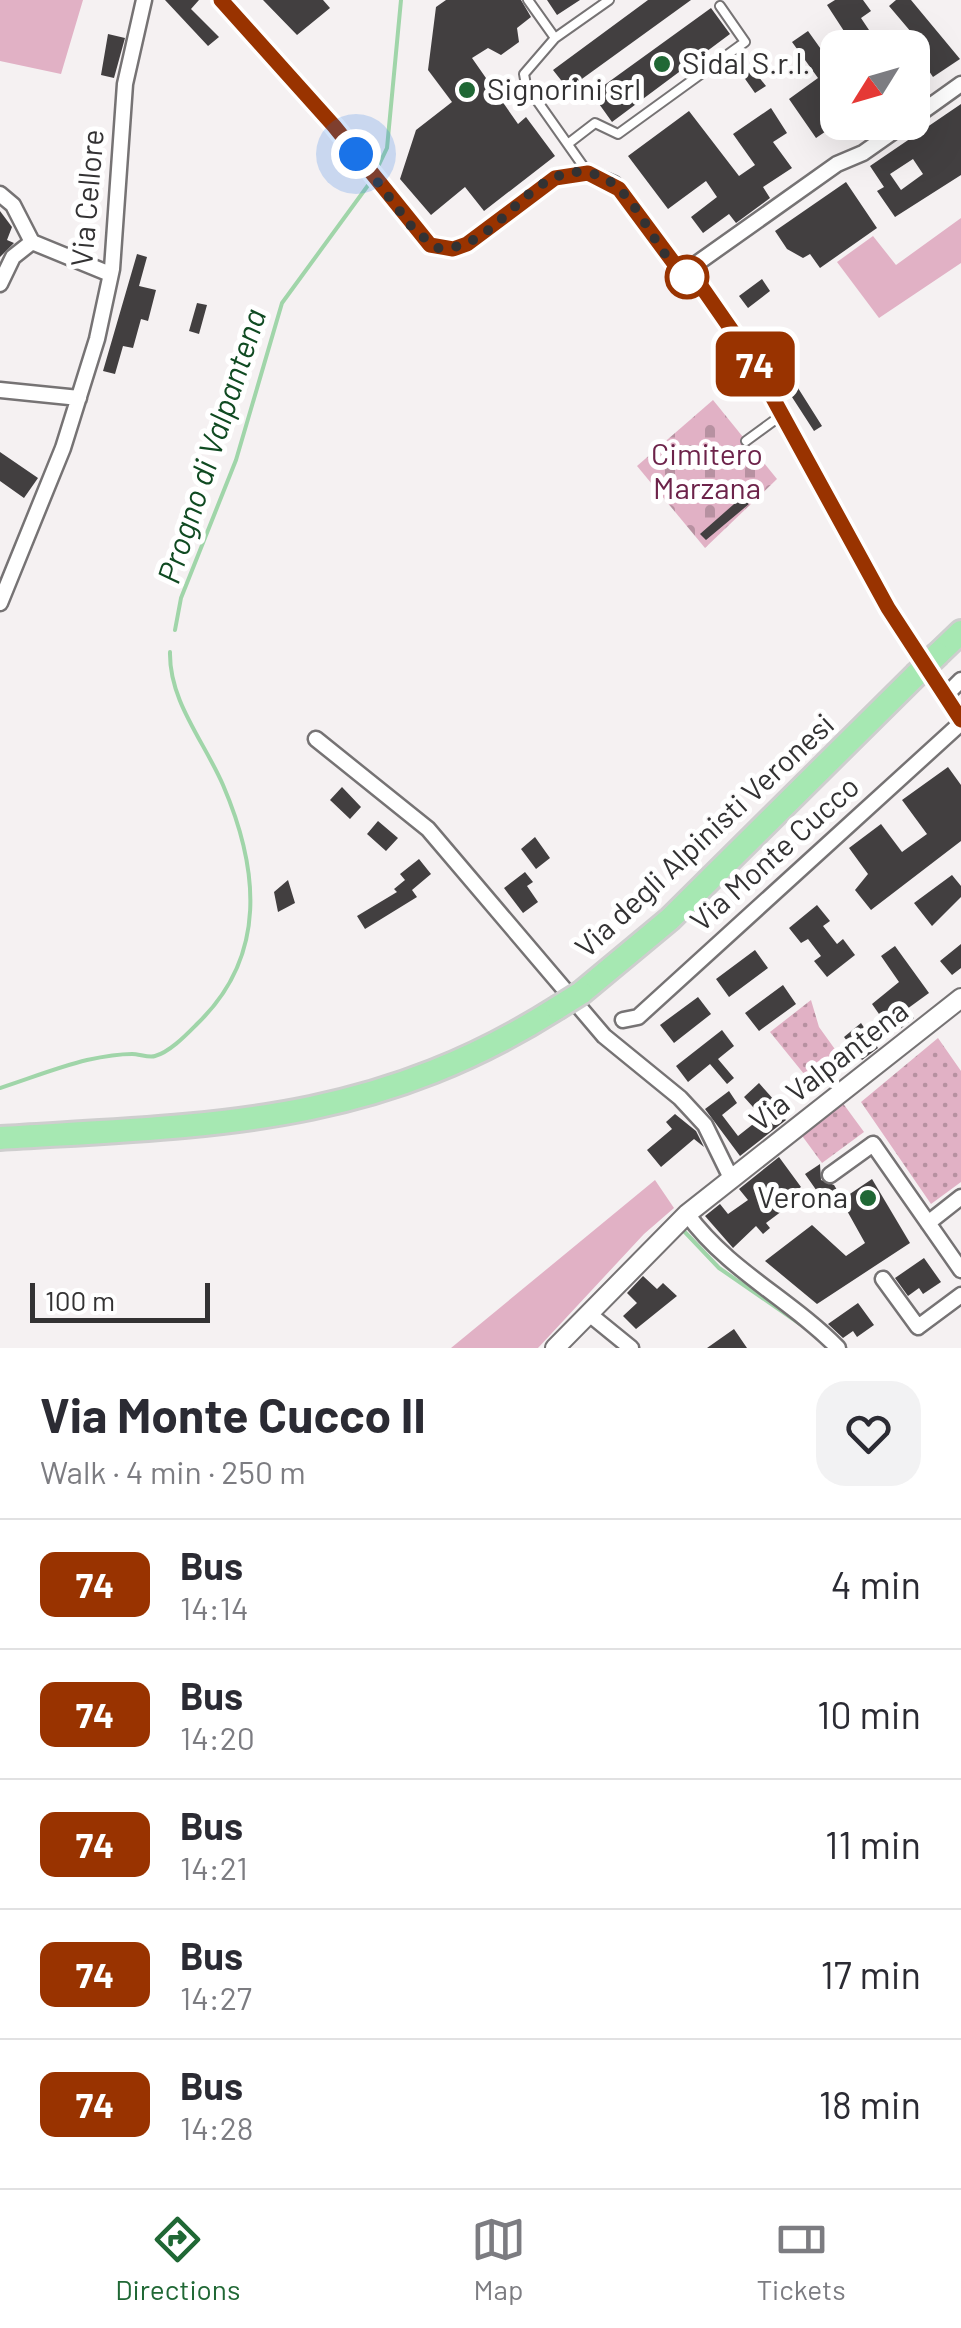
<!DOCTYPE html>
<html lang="en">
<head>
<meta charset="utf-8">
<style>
  body { margin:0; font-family:Barlow,sans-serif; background:#f2f2f3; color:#2b2b33; height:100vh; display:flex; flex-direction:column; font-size:38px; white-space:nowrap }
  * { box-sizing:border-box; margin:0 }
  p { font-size:32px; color:#7c7c81 }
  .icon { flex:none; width:55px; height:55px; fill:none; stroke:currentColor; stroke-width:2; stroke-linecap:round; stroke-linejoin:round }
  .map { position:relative; height:1348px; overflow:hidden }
  .drawer { display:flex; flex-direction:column; background:#fff; flex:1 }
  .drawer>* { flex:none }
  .badge { padding:0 20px; border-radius:15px; font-size:35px; line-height:65px }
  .needle { width:65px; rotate:233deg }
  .buttons { position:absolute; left:820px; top:30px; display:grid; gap:20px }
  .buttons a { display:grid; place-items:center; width:110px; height:110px; border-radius:20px; background:#fff; box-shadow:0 10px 40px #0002; font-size:50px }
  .scale { position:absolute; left:30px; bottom:25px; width:180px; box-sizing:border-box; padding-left:10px; border:5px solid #333233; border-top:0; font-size:28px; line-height:35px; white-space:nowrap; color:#333233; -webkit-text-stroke:8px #fff; paint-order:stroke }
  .you { position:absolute; width:50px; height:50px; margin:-25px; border:8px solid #fff; border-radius:50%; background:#1a73e8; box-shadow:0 0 0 15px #1a73e833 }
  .map>.badge { position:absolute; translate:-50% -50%; box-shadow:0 0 0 5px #fff }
  .round { display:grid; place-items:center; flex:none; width:105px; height:105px; border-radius:30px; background:#f2f2f3 }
  .overview { display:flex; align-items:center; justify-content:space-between; height:170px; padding:0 40px }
  h1 { font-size:48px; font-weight:700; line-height:75px }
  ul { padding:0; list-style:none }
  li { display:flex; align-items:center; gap:30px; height:130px; padding:0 40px; border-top:2px solid #e1e1e2 }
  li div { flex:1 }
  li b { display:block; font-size:38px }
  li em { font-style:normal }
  li .badge { min-width:110px; font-weight:700; text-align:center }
  .menu { display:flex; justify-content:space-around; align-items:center; height:140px; border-top:2px solid #e1e1e2; background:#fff; font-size:28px; color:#7c7c81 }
  .menu a { display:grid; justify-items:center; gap:5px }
  .menu .selected { color:#206835 }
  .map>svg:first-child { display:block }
  .green { fill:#e1b1c5 }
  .cemetery { fill:url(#cemetery-stones) }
  .park { fill:url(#park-dots) }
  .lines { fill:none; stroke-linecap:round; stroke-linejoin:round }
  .stream { stroke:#a0d5a9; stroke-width:4 }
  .building { fill:#423f40; fill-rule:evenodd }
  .service-casing { stroke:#767374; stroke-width:12 }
  .minor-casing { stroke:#767374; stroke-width:19 }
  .tertiary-casing { stroke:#767374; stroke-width:22 }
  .trunk-casing { stroke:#cecece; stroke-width:28 }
  .service { stroke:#fff; stroke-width:8 }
  .minor { stroke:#fff; stroke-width:14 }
  .tertiary { stroke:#fff; stroke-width:18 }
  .trunk { stroke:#a6e8b2; stroke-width:22 }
  .trunk-bridge-casing { stroke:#cecece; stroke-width:28; stroke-linecap:butt }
  .trunk-bridge { stroke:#a6e8b2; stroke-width:22 }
  .line-casing { stroke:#fff; stroke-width:22 }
  .line { stroke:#930; stroke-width:15 }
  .walk { stroke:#333233; stroke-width:10; stroke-dasharray:0 18 }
  .poi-dot { fill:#206835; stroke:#fff; stroke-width:4 }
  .stop-dot { fill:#fff; stroke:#930; stroke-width:5 }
  .labels { text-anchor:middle; stroke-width:10; stroke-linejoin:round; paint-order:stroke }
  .poi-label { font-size:30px; fill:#333233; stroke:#fff; text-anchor:start }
  .street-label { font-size:30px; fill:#333233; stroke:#fff }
  .park-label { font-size:30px; fill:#6d234a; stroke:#fff }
  .water-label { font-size:32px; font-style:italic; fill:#0f4a21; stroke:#fff }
</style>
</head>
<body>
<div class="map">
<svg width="961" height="1348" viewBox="0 0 961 1348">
  <defs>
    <pattern id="cemetery-stones" width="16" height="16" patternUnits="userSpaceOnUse" patternTransform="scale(2.5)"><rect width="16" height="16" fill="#e1b1c5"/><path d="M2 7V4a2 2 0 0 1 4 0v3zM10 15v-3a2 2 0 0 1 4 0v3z" fill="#b791a1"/></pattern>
    <pattern id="park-dots" width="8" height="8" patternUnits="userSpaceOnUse" patternTransform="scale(2.5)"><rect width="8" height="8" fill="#e1b1c5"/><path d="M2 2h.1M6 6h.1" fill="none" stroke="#b791a1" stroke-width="1.8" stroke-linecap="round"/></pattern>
  </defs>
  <rect width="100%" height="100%" fill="#f5f1f2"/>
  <path class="green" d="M0 0H83L61 74 0 61Z
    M961 218V263L879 318 837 262 873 236 896 265Z
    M655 1180 674 1208 644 1234 538 1348H451Z"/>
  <path class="cemetery" d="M713 400 777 479 705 548 637 466Z"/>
  <path class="park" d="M811 1000 819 1027 847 1066 817 1090 770 1032Z
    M938 1038 961 1071V1182L931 1204 861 1102Z
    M842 1102 864 1132 822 1163 800 1133Z"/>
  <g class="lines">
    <path class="stream" d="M376 171 387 148 401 0
      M175 630 181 598 236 460 282 303 369 184
      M0 1088C28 1079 58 1067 87 1060 101 1057 118 1054 132 1054 139 1054 149 1058 155 1056 170 1052 187 1034 197 1024 268 956 259 869 223 785 204 741 169 701 170 652
      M682 1229 719 1268 803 1326"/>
  </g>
  <path class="building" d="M165 0H199L191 9 219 37 208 46Z
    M263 0H323L330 8 297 35Z
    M446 0H521L531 17 517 28 519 42 501 55 488 48 472 58 518 124 526 117 555 156 484 211 465 187 431 215 400 179 416 130 452 102 428 70 436 7Z
    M547 0H580L557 15Z
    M648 0H691L568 89 553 70Z
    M835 0H863L871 11 861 18 875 39 855 48 827 5Z
    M896 0H911L960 59 933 77 910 43 917 39 889 6Z
    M711 8 730 34 612 122 592 94Z
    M808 31 838 73V123L816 138 789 99 818 78 792 42Z
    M108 34 125 38 114 78 101 75Z
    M753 70 766 86 755 93 743 76Z
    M961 104V175L895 217 877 191 884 187 870 166ZM913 159 923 174 901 190 890 174Z
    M771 108 787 133 773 142 792 168 763 187 770 198 736 223 729 214 703 233 691 217 717 197 706 181 668 209 628 156 689 111 739 176 755 165 733 134Z
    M846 182 877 228 820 268 810 254 803 258 787 249 775 231Z
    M0 211 12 227 7 240 14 243 0 257Z
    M137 254 147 257 139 286 156 290 148 321 141 319 133 348 123 346 115 374 103 371Z
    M762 279 770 291 748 308 739 296Z
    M197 303 207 305 199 334 189 331Z
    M798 388 822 426 814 431 790 394Z
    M0 452 38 478 24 498 0 481Z
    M742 497 749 504 706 540 700 534Z
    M948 767 961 785V841L871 910 855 890 868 874 849 848 881 824 902 852 927 834 902 800Z
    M342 787 361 807 350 819 330 800Z
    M378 821 398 838 386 851 367 834Z
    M535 837 550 858 536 869 521 849Z
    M419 859 431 874 412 890 417 897 365 929 357 916 397 892 394 889 405 880 400 874Z
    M525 872 533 882 527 886 538 902 523 913 504 888Z
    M952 875 961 886V897L932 926 914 903Z
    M288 880 295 903 278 912 274 892Z
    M817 905 830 921 823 926 837 944 843 939 855 955 827 977 814 961 821 956 808 939 801 943 789 928Z
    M961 944V968L952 975 940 961Z
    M895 946 929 993 907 1009 914 1018 899 1030 886 1012 879 1014 872 1004 899 982 881 956Z
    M755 950 768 968 729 997 716 979Z
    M783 985 796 1004 759 1031 745 1013Z
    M698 997 711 1014 674 1043 660 1025Z
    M861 1023 878 1048 862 1060 844 1037Z
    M722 1030 734 1046 718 1059 734 1078 727 1084 710 1064 688 1082 676 1066Z
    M759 1083 783 1110 779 1113 786 1120 740 1156 705 1109 729 1091 737 1103 722 1115 738 1136 762 1117 744 1097Z
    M675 1114 696 1131 704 1147 694 1139 661 1167 647 1150 672 1129 666 1122Z
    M779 1157 801 1187 781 1202 786 1208 766 1223 770 1228 763 1234 756 1226 733 1248 705 1216 720 1204 728 1214 748 1200 739 1189Z
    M820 1164 821 1180 834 1185 842 1198 828 1207 805 1174Z
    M872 1179 910 1243 817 1304 765 1261 812 1225 846 1256 865 1243 841 1200Z
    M924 1258 941 1282 923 1294 919 1288 908 1296 895 1278Z
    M643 1276 657 1289 663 1283 677 1296 636 1329 623 1316 637 1303 627 1293Z
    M858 1303 874 1325 857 1337 853 1331 843 1338 828 1324Z
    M734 1329 747 1348H707Z"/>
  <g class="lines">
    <g class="service-casing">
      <path id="service" d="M528 0 555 38
        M569 143 595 123 618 134 745 42 720 6
        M588 173 526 85 524 74 555 38 609 0
        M746 441 783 414"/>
    </g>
    <g class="minor-casing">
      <path id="minor" d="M221 0 334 126 430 245 453 249 467 244 555 177 588 173 614 184 682 274 701 285 751 358 888 608 961 720
        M912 119 961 84
        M0 194 13 205 32 242 110 274
        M682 274 837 164 863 153 907 122
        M0 284 13 257 32 242
        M0 390 79 398
        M0 603 63 448 97 339 112 269 125 84 144 0
        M946 695 961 680
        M316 739 428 829 604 1036 680 1098 705 1125 731 1178
        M623 1020 638 1017 961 723
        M830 1175 873 1144 961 1270
        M687 1214C729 1271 790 1299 838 1348
        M928 1223 961 1197
        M883 1279 918 1327 961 1295
        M588 1313 631 1348"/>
    </g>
    <g class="tertiary-casing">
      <path id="tertiary" d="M555 1348 687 1214 961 998"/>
    </g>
    <g class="trunk-casing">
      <path id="trunk" d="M938 654 961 632
        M581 993 670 919 916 675
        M0 1138C211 1125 371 1126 557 1008"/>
    </g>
    <use href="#service" class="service"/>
    <use href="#minor" class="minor"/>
    <use href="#tertiary" class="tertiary"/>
    <use href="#trunk" class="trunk"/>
    <g class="trunk-bridge-casing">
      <path id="trunk-bridge" d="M916 675 938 654
        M557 1008 581 993"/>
    </g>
    <use href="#trunk-bridge" class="trunk-bridge"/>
  </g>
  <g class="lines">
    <g class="line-casing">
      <path id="line" d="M221 0 334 126 430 245 453 249 467 244 555 178 588 173 619 189 682 274 701 286 751 358 888 608 961 720"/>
    </g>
    <use href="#line" class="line"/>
    <path class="walk" d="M356 154 415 231 438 248C496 252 522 174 578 172 635 171 648 250 687 277"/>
  </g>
  <g class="poi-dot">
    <circle cx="662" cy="64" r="10"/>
    <circle cx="467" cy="90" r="10"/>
    <circle cx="868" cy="1198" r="10"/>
  </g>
  <circle class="stop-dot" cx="687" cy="277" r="20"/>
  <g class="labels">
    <g class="poi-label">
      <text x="682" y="74">Sidal S.r.l.</text>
      <text x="487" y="100">Signorini srl</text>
      <text x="848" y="1208" text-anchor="end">Verona</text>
    </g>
    <g class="street-label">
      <text transform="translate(88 198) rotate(-85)" y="10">Via Cellore</text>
      <text transform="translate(705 836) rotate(-43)" y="10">Via degli Alpinisti Veronesi</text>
      <text transform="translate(775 854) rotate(-42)" y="10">Via Monte Cucco</text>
      <text transform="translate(829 1066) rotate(-38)" y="10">Via Valpantena</text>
    </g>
    <g class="park-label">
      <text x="707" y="465">Cimitero<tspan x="707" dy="34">Marzana</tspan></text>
    </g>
    <g class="water-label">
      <text transform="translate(212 446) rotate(-72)" y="11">Progno di Valpantena</text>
    </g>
  </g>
</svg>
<div class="buttons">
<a><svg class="needle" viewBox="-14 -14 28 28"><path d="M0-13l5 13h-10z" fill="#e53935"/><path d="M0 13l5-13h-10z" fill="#7c7c81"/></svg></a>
</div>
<div class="scale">100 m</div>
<div class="you" style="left:356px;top:154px"></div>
<b class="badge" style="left:755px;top:364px;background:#930;color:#fff">74</b>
</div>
<section class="drawer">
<div class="overview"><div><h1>Via Monte Cucco II</h1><p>Walk · 4 min · 250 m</p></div><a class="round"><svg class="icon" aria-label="heart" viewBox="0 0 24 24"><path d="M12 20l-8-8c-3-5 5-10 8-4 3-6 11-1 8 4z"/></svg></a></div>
<ul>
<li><span class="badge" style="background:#930;color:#fff">74</span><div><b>Bus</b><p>14:14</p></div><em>4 min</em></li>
<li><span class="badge" style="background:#930;color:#fff">74</span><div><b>Bus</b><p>14:20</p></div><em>10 min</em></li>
<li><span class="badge" style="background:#930;color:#fff">74</span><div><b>Bus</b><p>14:21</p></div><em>11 min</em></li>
<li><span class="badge" style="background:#930;color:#fff">74</span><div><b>Bus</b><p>14:27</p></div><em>17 min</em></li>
<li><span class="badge" style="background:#930;color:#fff">74</span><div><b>Bus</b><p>14:28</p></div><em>18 min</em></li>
</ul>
</section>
<nav class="menu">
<a class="selected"><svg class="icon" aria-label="directions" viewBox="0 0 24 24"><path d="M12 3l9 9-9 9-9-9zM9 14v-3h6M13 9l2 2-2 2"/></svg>Directions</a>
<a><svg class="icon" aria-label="map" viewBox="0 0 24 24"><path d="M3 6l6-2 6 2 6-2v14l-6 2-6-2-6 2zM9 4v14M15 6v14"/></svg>Map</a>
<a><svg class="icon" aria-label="tickets" viewBox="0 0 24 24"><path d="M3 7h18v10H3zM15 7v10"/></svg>Tickets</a>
</nav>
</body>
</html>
